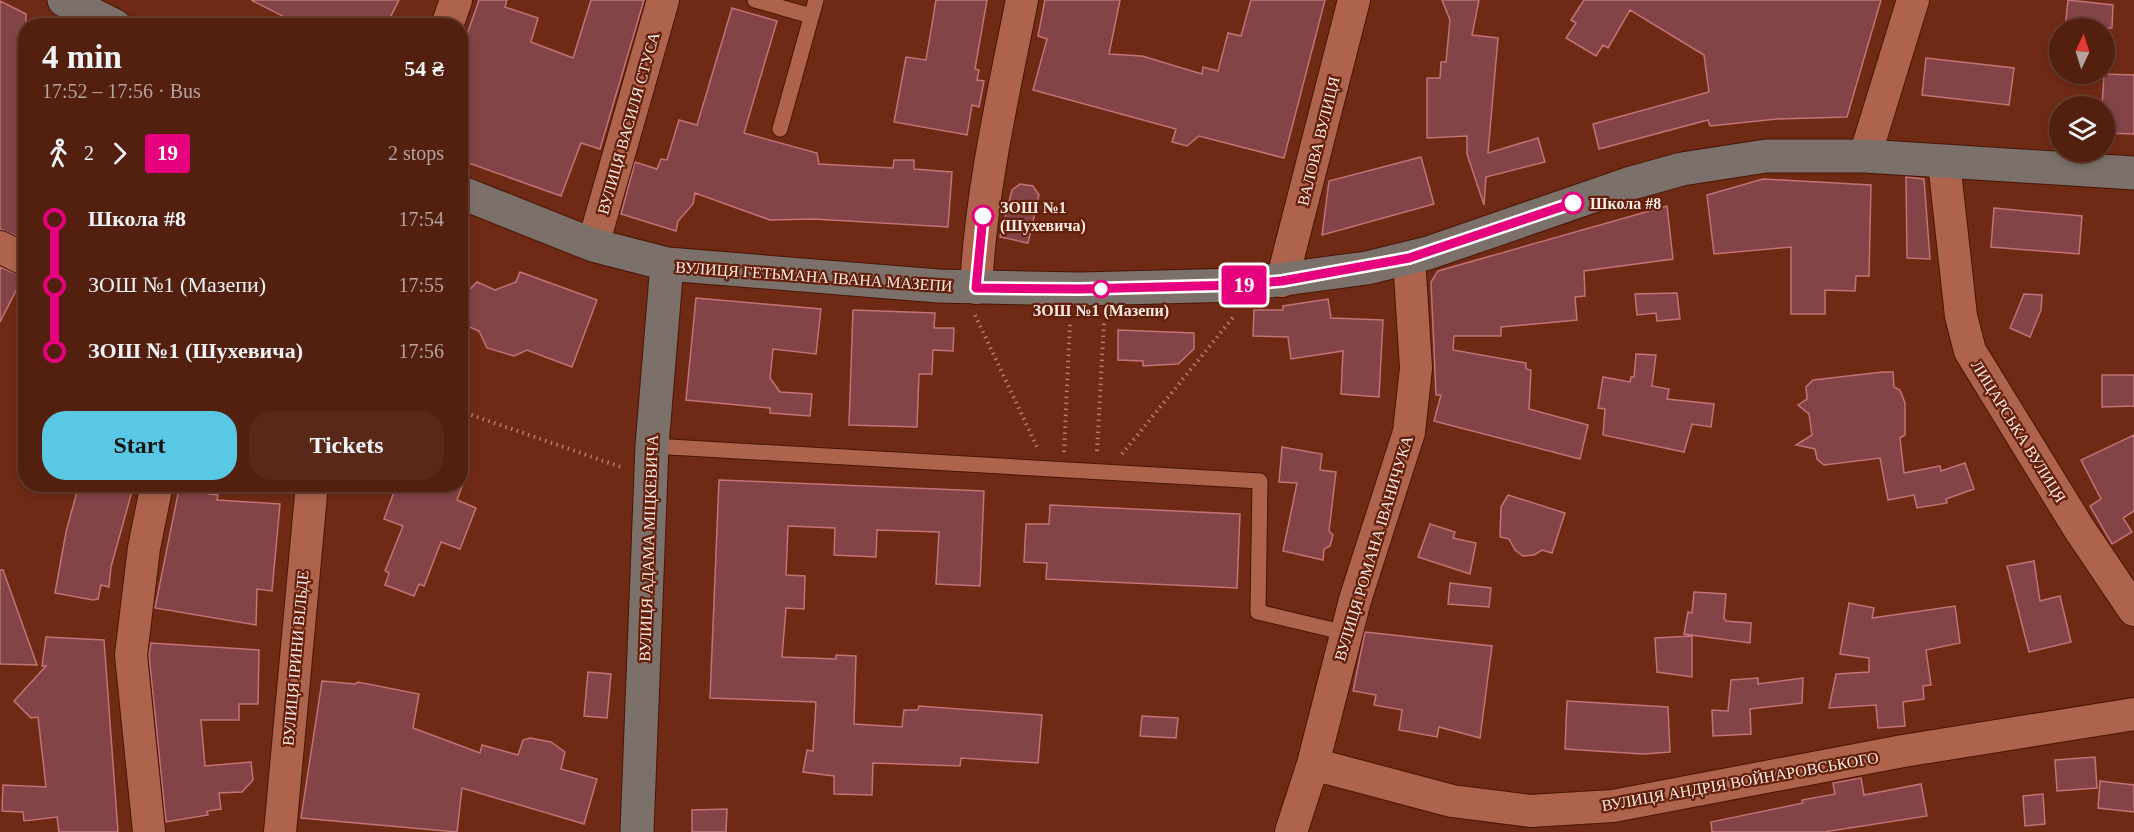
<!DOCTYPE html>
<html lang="en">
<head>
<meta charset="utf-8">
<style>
  body { margin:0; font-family:Georgia,serif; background:#592819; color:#f1f3f6; height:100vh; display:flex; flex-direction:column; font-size:22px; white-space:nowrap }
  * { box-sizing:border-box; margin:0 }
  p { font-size:20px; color:#b5a39f }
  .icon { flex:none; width:33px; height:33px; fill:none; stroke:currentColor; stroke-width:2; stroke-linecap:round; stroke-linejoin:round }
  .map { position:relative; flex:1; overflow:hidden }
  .sheet { position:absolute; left:18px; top:18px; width:450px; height:474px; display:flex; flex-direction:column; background:#532010; border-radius:24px; box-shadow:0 3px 9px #0003,0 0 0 2px #693e30 }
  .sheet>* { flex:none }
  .badge { padding:0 12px; border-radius:4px; font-size:21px; line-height:39px }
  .needle { width:39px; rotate:4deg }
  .tools { position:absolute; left:2049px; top:18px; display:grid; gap:12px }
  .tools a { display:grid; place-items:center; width:66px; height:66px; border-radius:50%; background:#532010; box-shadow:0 3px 9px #0003,0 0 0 2px #693e30; font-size:30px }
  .map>.badge { position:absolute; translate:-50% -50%; box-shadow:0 0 0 3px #fff }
  .legs { display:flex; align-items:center; gap:9px; height:66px; padding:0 24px; font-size:20px }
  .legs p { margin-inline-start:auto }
  .summary { display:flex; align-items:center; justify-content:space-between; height:102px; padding:0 24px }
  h1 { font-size:33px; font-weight:700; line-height:45px }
  .cta { display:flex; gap:12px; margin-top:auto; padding:12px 24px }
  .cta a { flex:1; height:69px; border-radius:24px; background:#59c8e4; color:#111; font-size:24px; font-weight:700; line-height:69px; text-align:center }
  .cta a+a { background:#592819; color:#f1f3f6 }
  ul { padding:0 24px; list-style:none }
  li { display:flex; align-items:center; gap:21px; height:66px; font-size:22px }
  li i { display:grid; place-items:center; width:9px; height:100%; margin:0 8px; background:currentColor }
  li i::after { content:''; width:15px; height:15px; margin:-8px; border:4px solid; border-radius:50%; background:#532010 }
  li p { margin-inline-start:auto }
  li:first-child i { background:linear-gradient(#0000 50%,currentColor 0) }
  li:last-child i { background:linear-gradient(currentColor 50%,#0000 0) }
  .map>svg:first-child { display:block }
  .building { fill:#834448; stroke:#c47276; stroke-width:1.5 }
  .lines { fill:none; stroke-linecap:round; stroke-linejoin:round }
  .service-casing { stroke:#491606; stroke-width:17 }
  .minor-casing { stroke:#491606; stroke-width:34 }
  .secondary-casing { stroke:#491606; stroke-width:35 }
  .path { stroke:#ae8072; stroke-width:4; stroke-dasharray:1.5 4.5; stroke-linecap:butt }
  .service { stroke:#ae634d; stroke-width:15 }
  .minor { stroke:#ae634d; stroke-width:32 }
  .secondary { stroke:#7c716a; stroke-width:33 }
  .line-1-casing { stroke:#fff; stroke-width:14 }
  .line-1 { stroke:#e6007e; stroke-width:9 }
  .stop-1-dot { fill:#fff; stroke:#e6007e; stroke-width:3 }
  .labels { text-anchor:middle; stroke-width:4.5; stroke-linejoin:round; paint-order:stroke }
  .street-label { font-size:16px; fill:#fceae5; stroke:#621e08 }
  .stop-label { font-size:16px; font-weight:bold; fill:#fceae5; stroke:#621e08; text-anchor:start }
</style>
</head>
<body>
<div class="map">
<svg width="2134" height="832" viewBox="0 0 2134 832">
  <rect width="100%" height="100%" fill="#6f2a15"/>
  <path class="building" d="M251 0H399L386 26H302Z
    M479 0H507L505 7 538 18 531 42 573 58 591 0H644L600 149 581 143 561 196 460 160V55Z
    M936 0H987L975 69 979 70 977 80 984 81 979 107 972 105 967 135 894 122 906 57 926 60Z
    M1045 0H1120L1109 54 1142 56 1202 74 1203 67 1218 71 1228 33 1241 36 1251 0H1325L1284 158 1199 136 1187 146 1172 142 1176 129 1033 90 1047 39 1038 36Z
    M1442 0H1479L1472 35 1498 38 1488 153 1538 138 1545 162 1486 177 1484 205 1467 154V136L1427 138V78H1440L1441 62H1446L1450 20Z
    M1584 0H1881L1847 117 1777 119 1710 126 1708 120 1599 149 1593 124 1709 92 1704 55 1630 10 1608 48 1603 45 1596 56 1566 38 1576 23 1571 20Z
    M2068 0 2113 5 2112 28H2065Z
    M0 1 26 14V240L0 229Z
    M732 8 777 21 744 133 817 153 819 164 893 168 894 160H914V169L952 172 948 227 814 219 770 220 695 193 693 204 678 221 676 231 621 214 635 162 657 169 661 159 667 160 679 120 697 125Z
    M1926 58 2014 68 2009 105 1922 95Z
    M2104 74 2134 75V134L2104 133V106H2102Z
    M1421 157 1434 204 1322 235 1329 181Z
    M1906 177 1924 179 1930 259 1907 258Z
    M1763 179 1871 185 1869 276H1856L1855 291 1825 290V314H1791V247L1714 254 1707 195Z
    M1020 184 1033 186 1039 195 1028 243 1000 237 1012 190Z
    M1667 206 1673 259 1584 271 1585 296 1575 297 1577 320 1501 327V336H1454L1453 350 1526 363V369L1531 370 1529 409 1588 425 1580 459 1434 421 1441 395H1436L1431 282 1438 271Z
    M1994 208 2082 216 2079 254 1991 247Z
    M0 267 23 277 0 322Z
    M520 272 597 300 572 367 527 350 514 356 487 348 479 331 460 323V287L469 290 477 282 495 290 516 282Z
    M1677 293 1680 319 1657 321 1656 313 1637 315 1635 294Z
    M2024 294 2042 295 2041 310 2030 337 2010 328Z
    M696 298 821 309 816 354 773 349 770 378 780 392 812 394 810 416 770 413V408L686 400Z
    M1328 299 1331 318 1383 320 1379 397 1341 394 1343 351 1291 359 1288 337 1253 336 1254 310H1283V306Z
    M853 310 935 313 934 328H954L953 351 933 350 932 374H919L917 427 849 425Z
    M1118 330 1194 333V349L1178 364 1143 366V361L1118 360Z
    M1636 354 1656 355 1652 386 1669 389 1667 399 1714 404 1711 427 1692 424 1684 452 1603 435 1605 409 1598 408 1603 377 1630 382 1631 377H1634Z
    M1883 372H1893L1894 387 1900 390 1905 403V435L1900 438 1904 473 1940 466 1941 471 1965 463 1974 489 1946 499 1947 503 1917 508 1914 495 1888 500 1880 458 1824 465 1817 459 1815 449 1796 445 1812 435 1809 414 1798 405 1807 399 1806 387 1813 380Z
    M2102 375H2134V406L2102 407Z
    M2134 435V511L2123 518 2132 532 2112 544 2090 506 2101 499 2081 460Z
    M1282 447 1322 454 1320 470 1336 472 1329 531 1333 535 1330 546 1324 549 1323 560 1283 551 1297 483 1279 482Z
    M719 480 984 491 980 586 936 584 939 532 877 530 876 557 834 555 835 528 788 526 786 575 805 576 804 609 786 608 782 657 836 659V655L856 656 854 724 902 727 904 710H918L919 706 1042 715 1038 763 961 758 960 766 873 763 872 795 834 794V776L803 772 807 750 813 751 816 702 710 698Z
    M79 484H134L111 567 109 587 101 585 98 599 93 600 55 593 66 532Z
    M180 484H211L209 494 218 495 217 500 280 504 272 591 257 589 256 625 155 608Z
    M397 484H463L457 500 476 508 460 549 441 542 424 586 419 584 414 596 385 585 389 573 385 571 403 526 384 519Z
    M1508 495 1565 513 1552 553 1542 550 1534 555 1523 556 1515 550 1509 539 1500 537 1501 507Z
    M1050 505 1240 514 1237 588 1046 579 1047 563 1024 562 1026 524H1049Z
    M1430 524 1455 532 1453 538 1476 543 1470 574 1418 557Z
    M2034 561 2040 601 2060 596 2071 642 2029 652 2007 566Z
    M0 570H3L37 665 0 664Z
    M1450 583 1491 588 1489 607 1448 604Z
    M1694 592 1726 594 1724 618 1726 621 1751 623 1750 643 1684 634 1688 612 1692 613Z
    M1849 603 1874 608 1872 618 1955 606 1960 643 1926 650 1931 685 1923 686 1924 699 1903 702 1905 726 1878 728 1876 705 1829 708 1836 674 1869 672V658L1840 654Z
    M1365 632 1492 646 1480 738 1439 727 1437 737 1399 730 1402 710 1374 705 1376 695 1353 691Z
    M1692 636V677L1657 672 1655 638Z
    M46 637 104 640 118 832H59L57 817 24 821 23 812 2 811 3 785 46 787 38 717 31 718 14 701 46 666H42Z
    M151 643 259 650 258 704H239V720H201L205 766 251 762 253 780 242 792 219 793 221 809 207 811 208 815 166 822 149 655Z
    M588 672 611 674 607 718 584 716Z
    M1758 678V684L1803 678 1802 703 1750 709 1751 734 1713 736 1712 710 1728 711 1731 680Z
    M322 681 355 684 358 682 419 694 413 728 480 753 482 745 518 755 523 740 530 738 551 742 565 752 561 769 597 779 584 824 462 788 457 832 301 818Z
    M1567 701 1668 707 1670 752 1643 754 1565 749Z
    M1142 716 1178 718 1176 738 1140 736Z
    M2095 757 2097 788 2057 791 2055 760Z
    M1861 778 1864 795 1921 784 1927 816 1824 832H1712L1711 822 1803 803 1802 800 1835 794 1833 783Z
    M2100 781 2134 785V812L2098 808Z
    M2043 794 2045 824 2025 826 2023 796Z
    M727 809 726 832H692V810Z"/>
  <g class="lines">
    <g class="service-casing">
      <path id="service" d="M755 0 811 16
        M780 129 816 0
        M652 446 1260 481 1258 612 1346 633"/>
    </g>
    <g class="minor-casing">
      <path id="minor" d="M447 26 456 0
        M1865 156 1913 0
        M1944 162 1961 316 1970 351 2078 527 2134 610
        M593 245 663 0
        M0 247 26 260
        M1282 281 1354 0
        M976 288C981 191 1003 95 1022 0
        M1313 764 1452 801 1530 811 1613 806 1903 751 2134 714
        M149 832 131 655 144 548 157 484
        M280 832 312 484
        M1291 832 1313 764 1355 600 1409 432 1416 368 1409 258"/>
    </g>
    <g class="secondary-casing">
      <path id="secondary" d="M64 0 115 26
        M460 192 593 245 667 264 938 286 1080 289 1238 285 1367 268 1428 253 1628 184 1682 169 1766 156H1865L2134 173
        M637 832 652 446 667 264"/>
    </g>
    <path class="path" d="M975 315 1037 447
      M460 411 621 467
      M1097 451 1104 322
      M1064 452 1070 323
      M1122 454 1235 315"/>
    <use href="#service" class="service"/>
    <use href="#minor" class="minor"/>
    <use href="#secondary" class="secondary"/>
  </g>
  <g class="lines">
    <g class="line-1-casing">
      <path id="line-1" d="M983 216 976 288 1080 289 1238 285 1282 281 1409 258 1573 203"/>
    </g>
    <use href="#line-1" class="line-1"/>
  </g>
  <g class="stop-1-dot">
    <circle cx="1573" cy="203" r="10"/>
    <circle cx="983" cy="216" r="10"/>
    <circle cx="1101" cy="289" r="8"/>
  </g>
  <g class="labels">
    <g class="street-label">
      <text transform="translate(628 123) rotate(-74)" y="6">ВУЛИЦЯ ВАСИЛЯ СТУСА</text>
      <text transform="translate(1318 141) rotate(-76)" y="6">ВАЛОВА ВУЛИЦЯ</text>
      <text transform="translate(814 276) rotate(4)" y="6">ВУЛИЦЯ ГЕТЬМАНА ІВАНА МАЗЕПИ</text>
      <text transform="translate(2019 431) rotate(58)" y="6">ЛИЦАРСЬКА ВУЛИЦЯ</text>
      <text transform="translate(648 548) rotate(-88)" y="6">ВУЛИЦЯ АДАМА МІЦКЕВИЧА</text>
      <text transform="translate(1373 548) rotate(-73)" y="6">ВУЛИЦЯ РОМАНА ІВАНИЧУКА</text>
      <text transform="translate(295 658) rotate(-85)" y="6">ВУЛИЦЯ ІРИНИ ВІЛЬДЕ</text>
      <text transform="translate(1740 781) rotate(-10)" y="6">ВУЛИЦЯ АНДРІЯ ВОЙНАРОВСЬКОГО</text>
    </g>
    <g class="stop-label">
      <text x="1590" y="209">Школа #8</text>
      <text x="1000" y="213">ЗОШ №1<tspan x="1000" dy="18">(Шухевича)</tspan></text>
      <text x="1101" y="316" text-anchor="middle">ЗОШ №1 (Мазепи)</text>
    </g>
  </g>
</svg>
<div class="tools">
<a><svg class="needle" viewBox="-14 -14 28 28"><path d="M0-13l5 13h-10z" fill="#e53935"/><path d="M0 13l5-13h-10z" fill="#b5a39f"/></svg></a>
<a><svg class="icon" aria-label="layers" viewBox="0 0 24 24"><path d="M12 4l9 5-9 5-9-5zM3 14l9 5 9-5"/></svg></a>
</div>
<b class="badge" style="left:1244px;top:285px;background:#e6007e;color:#fff">19</b>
<section class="sheet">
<div class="summary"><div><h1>4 min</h1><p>17:52 – 17:56 · Bus</p></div><b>54 ₴</b></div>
<div class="legs"><svg class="icon" aria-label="walk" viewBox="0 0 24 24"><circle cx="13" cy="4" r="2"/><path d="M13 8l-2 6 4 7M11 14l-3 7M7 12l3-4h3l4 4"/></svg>2<svg class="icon" aria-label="forward" viewBox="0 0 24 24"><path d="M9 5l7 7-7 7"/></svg><b class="badge" style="background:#e6007e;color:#fff">19</b><p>2 stops</p></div>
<ul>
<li><i style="color:#e6007e"></i><b>Школа #8</b><p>17:54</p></li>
<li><i style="color:#e6007e"></i><span>ЗОШ №1 (Мазепи)</span><p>17:55</p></li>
<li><i style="color:#e6007e"></i><b>ЗОШ №1 (Шухевича)</b><p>17:56</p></li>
</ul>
<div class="cta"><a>Start</a><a>Tickets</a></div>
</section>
</div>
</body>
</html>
